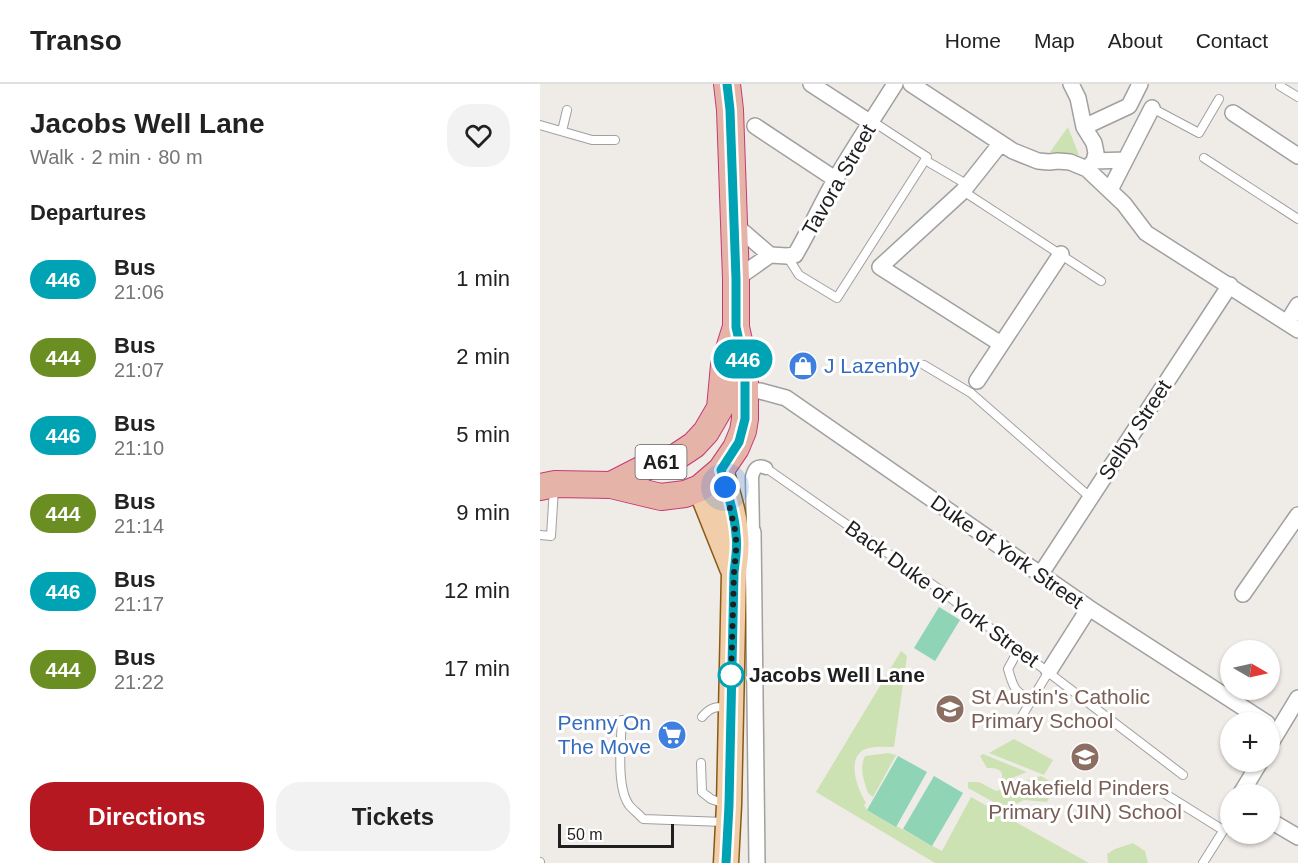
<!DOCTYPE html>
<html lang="en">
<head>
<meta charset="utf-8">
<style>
  body { margin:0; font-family:Helvetica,sans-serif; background:#f2f2f2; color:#222; height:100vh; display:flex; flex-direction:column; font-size:22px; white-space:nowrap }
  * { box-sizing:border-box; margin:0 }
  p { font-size:20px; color:#767676 }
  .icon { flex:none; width:33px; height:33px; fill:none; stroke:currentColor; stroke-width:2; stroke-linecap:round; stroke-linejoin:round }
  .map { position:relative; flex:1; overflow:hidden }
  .details { display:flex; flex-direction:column; background:#fff; width:540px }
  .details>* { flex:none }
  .badge { padding:0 12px; border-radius:20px; font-size:21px; line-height:39px }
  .needle { width:39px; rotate:99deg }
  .buttons { position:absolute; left:680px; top:556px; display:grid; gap:12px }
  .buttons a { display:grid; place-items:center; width:60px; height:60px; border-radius:50%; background:#fff; box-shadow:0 2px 4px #0004; font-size:30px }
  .scale { position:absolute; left:18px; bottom:15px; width:116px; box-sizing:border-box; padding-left:6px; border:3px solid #1f1f1f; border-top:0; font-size:16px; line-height:21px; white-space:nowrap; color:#1f1f1f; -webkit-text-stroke:4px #fff; paint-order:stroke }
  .you { position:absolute; width:30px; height:30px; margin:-15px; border:4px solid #fff; border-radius:50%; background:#1a73e8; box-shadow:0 0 0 9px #1a73e833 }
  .map>.badge { position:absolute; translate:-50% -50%; box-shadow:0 0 0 3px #fff }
  h2 { padding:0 30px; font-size:22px; line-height:54px }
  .round { display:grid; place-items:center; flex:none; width:63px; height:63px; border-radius:24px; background:#f2f2f2 }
  .overview { display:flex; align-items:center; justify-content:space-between; height:102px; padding:0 30px }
  h1 { font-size:28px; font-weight:600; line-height:45px }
  .primary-button { display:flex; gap:12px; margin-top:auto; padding:12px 30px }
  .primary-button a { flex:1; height:69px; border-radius:24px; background:#b61821; color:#fff; font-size:24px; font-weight:600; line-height:69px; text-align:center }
  .primary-button a+a { background:#f2f2f2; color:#222 }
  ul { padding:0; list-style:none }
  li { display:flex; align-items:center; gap:18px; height:78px; padding:0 30px }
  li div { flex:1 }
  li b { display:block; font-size:22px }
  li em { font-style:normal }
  li .badge { min-width:66px; font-weight:700; text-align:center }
  header { display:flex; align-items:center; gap:36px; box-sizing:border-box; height:84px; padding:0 30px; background:#fff; border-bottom:2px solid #e0e0e0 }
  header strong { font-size:28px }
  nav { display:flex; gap:33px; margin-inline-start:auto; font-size:21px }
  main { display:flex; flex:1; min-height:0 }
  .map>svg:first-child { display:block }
  .grass { fill:#cde2b3 }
  .pitch { fill:#8ed4b5 }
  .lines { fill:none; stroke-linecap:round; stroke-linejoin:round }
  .service-casing { stroke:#a0a0a0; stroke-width:10 }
  .pedestrian-casing { stroke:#a0a0a0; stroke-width:15 }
  .minor-casing { stroke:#a0a0a0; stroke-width:18 }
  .primary-casing { stroke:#885a12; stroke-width:27 }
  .trunk-casing { stroke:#c63a72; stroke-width:28 }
  .service { stroke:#fff; stroke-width:8 }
  .pedestrian { stroke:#fff; stroke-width:12 }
  .minor { stroke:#fff; stroke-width:15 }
  .primary { stroke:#f1cea9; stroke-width:24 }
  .trunk { stroke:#e6b3a8; stroke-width:26 }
  .line-casing { stroke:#fff; stroke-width:14 }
  .line { stroke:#00a3b4; stroke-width:9 }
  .walk { stroke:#1f1f1f; stroke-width:6; stroke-dasharray:0 10.8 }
  .stop-dot { fill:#fff; stroke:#00a3b4; stroke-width:3 }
  .labels { text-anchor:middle; stroke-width:6; stroke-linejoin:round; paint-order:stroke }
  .shield { fill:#fff; stroke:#626262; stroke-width:1.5 }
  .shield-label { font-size:20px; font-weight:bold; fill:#1f1f1f }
  .street-label { font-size:21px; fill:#1f1f1f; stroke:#fff }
  .shop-label { font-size:21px; fill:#366cbe; stroke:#fff; text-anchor:start }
  .stop-label { font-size:21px; font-weight:bold; fill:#1f1f1f; stroke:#fff; text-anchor:start }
  .education-label { font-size:21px; fill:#785e54; stroke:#fff; text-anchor:start }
</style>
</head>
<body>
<header>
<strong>Transo</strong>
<nav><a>Home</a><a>Map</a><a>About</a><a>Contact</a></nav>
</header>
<main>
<section class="details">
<div class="overview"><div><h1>Jacobs Well Lane</h1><p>Walk · 2 min · 80 m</p></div><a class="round"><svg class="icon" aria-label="heart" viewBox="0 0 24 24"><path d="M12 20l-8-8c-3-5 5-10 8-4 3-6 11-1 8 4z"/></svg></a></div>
<h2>Departures</h2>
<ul>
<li><span class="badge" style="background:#00a3b4;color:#fff">446</span><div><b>Bus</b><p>21:06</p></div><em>1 min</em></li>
<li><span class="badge" style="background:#6b8e23;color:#fff">444</span><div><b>Bus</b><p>21:07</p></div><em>2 min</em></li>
<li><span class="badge" style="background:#00a3b4;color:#fff">446</span><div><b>Bus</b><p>21:10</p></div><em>5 min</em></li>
<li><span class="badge" style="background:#6b8e23;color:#fff">444</span><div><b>Bus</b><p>21:14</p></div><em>9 min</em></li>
<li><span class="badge" style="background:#00a3b4;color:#fff">446</span><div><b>Bus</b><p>21:17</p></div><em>12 min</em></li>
<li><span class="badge" style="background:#6b8e23;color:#fff">444</span><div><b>Bus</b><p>21:22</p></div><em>17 min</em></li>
</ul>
<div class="primary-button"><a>Directions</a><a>Tickets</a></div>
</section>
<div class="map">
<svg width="758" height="779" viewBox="0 0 758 779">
  <rect width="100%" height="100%" fill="#efebe7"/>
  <path class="grass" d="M528 43 539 71 510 68Z
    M361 567 367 572 354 663C346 663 337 662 329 664 304 670 317 704 326 719L324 721 327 726 402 767 431 713 549 779H395L276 708Z
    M474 655 513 676 504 691 449 669Z
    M348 669 356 671 333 713 328 709C324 697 319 684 325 672Z
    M443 670 487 688 462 698C464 685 458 684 447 684L440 672Z
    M501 692 516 701 507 718 484 716 466 725 428 704V698H439L456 707Z
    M593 759 605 767 608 779H568L567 770 575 765Z"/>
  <path class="pitch" d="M399 523 420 536 395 577 374 564Z
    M358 672 387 688 356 743 327 726Z
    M394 692 423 709 392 762 363 745Z"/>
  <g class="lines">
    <g class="service-casing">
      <path id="service" d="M740 2 758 13
        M612 24 659 49 679 15
        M0 41 52 56H75
        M22 47 27 26
        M664 74 758 135
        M390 79 428 101
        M423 107 561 197
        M247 172 259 191 297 214 387 73 332 37
        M384 281 431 309 551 414
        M226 384 399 505 643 691
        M0 451 11 452 14 404
        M479 565 468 585C473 601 474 611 493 614
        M162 633C171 622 176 623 189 623
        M82 636C81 658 76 703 89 721 93 726 99 730 103 735L184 738
        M476 642 509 587
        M161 679 162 708 171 715 185 720
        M622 708 683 746
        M0 779V778
        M663 779 690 736"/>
    </g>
    <g class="pedestrian-casing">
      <path id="pedestrian" d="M213 448 212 393C214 384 218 380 226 384"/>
    </g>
    <g class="minor-casing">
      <path id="minor" d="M271 0 331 39
        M371 0 473 67 498 77 509 78 518 77 530 78 547 85 584 120 606 149 758 246
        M531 0 538 14 544 43 554 59 556 69 554 77 547 85
        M693 29 758 72
        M215 42 295 95
        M544 43 589 22 600 0
        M554 77 585 76
        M570 106 612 24
        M194 140 230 171
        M196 195 230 171 247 172 255 171C270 146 281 120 295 96 314 63 335 32 355 0
        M747 239 758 221
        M461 260 340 183 423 107 461 59
        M437 297 521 170
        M205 306 220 307 246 314 549 524 727 639
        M213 448 217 779
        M500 491 690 201
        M703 510 758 431
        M509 587 549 524
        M729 662 758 614
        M700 711 720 678
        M729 736 758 753"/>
    </g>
    <g class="primary-casing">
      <path id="primary" d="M181 386C187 407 195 430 196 451 198 464 195 477 194 489L189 721 186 779
        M160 404 192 484"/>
    </g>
    <g class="trunk-casing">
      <path id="trunk" d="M71 401 114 379 130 377 154 361 166 348 180 324 184 281 195 246
        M0 403 15 400 71 401 121 413 145 410 160 404 181 386 196 364 203 347 205 335V284L196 243V195L190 26 187 0"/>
    </g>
    <use href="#service" class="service"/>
    <use href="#pedestrian" class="pedestrian"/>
    <use href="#minor" class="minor"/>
    <use href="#primary" class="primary"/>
    <use href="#trunk" class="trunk"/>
  </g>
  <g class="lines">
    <g class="line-casing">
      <path id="line" d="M186 779 189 721 194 489C195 477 198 464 196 451 195 430 187 407 181 386L199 358 205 335V284L196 243V195L190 26 187 0"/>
    </g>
    <use href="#line" class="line"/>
    <path class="walk" d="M185 403 196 450V468L194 489 191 594V591"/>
  </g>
  <defs>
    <g id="shop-disc" transform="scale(1.5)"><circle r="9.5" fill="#3f7fe0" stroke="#fff"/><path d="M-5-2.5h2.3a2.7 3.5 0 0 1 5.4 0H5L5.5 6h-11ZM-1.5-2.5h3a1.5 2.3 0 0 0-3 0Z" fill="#fff"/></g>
    <g id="school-disc" transform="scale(1.5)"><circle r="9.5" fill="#8d6e63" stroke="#fff"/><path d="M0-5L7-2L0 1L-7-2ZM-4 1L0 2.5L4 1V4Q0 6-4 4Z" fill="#fff"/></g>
    <g id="supermarket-disc" transform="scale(1.5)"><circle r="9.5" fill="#3f7fe0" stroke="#fff"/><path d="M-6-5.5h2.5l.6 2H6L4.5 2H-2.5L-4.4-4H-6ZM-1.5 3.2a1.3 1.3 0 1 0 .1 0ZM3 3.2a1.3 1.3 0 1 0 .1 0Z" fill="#fff"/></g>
  </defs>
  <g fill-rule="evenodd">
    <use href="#shop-disc" x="263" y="282"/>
    <use href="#school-disc" x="410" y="625"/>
    <use href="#supermarket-disc" x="132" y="651"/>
    <use href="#school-disc" x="545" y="673"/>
  </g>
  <circle class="stop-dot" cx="191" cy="591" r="12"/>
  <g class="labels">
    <rect class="shield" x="95.5" y="361" width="51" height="34" rx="4.5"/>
    <g class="shield-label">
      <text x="121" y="385">A61</text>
    </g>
    <g class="street-label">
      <text transform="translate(299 96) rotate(-60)" y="7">Tavora Street</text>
      <text transform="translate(595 346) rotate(-57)" y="7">Selby Street</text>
      <text transform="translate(467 468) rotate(35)" y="7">Duke of York Street</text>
      <text transform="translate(402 510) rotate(36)" y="7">Back Duke of York Street</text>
    </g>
    <g class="shop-label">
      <text x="284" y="289">J Lazenby</text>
      <text x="111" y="646" text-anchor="end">Penny On<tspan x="111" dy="24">The Move</tspan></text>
    </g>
    <g class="stop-label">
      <text x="209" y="598">Jacobs Well Lane</text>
    </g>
    <g class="education-label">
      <text x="431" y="620">St Austin's Catholic<tspan x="431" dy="24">Primary School</tspan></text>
      <text x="545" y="711" text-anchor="middle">Wakefield Pinders<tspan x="545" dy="24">Primary (JIN) School</tspan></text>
    </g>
  </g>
</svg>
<div class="buttons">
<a><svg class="needle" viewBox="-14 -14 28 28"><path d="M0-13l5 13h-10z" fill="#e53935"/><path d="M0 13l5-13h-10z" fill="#767676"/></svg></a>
<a>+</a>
<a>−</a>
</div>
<div class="scale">50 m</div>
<div class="you" style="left:185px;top:403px"></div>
<b class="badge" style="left:203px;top:275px;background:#00a3b4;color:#fff">446</b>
</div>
</main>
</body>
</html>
